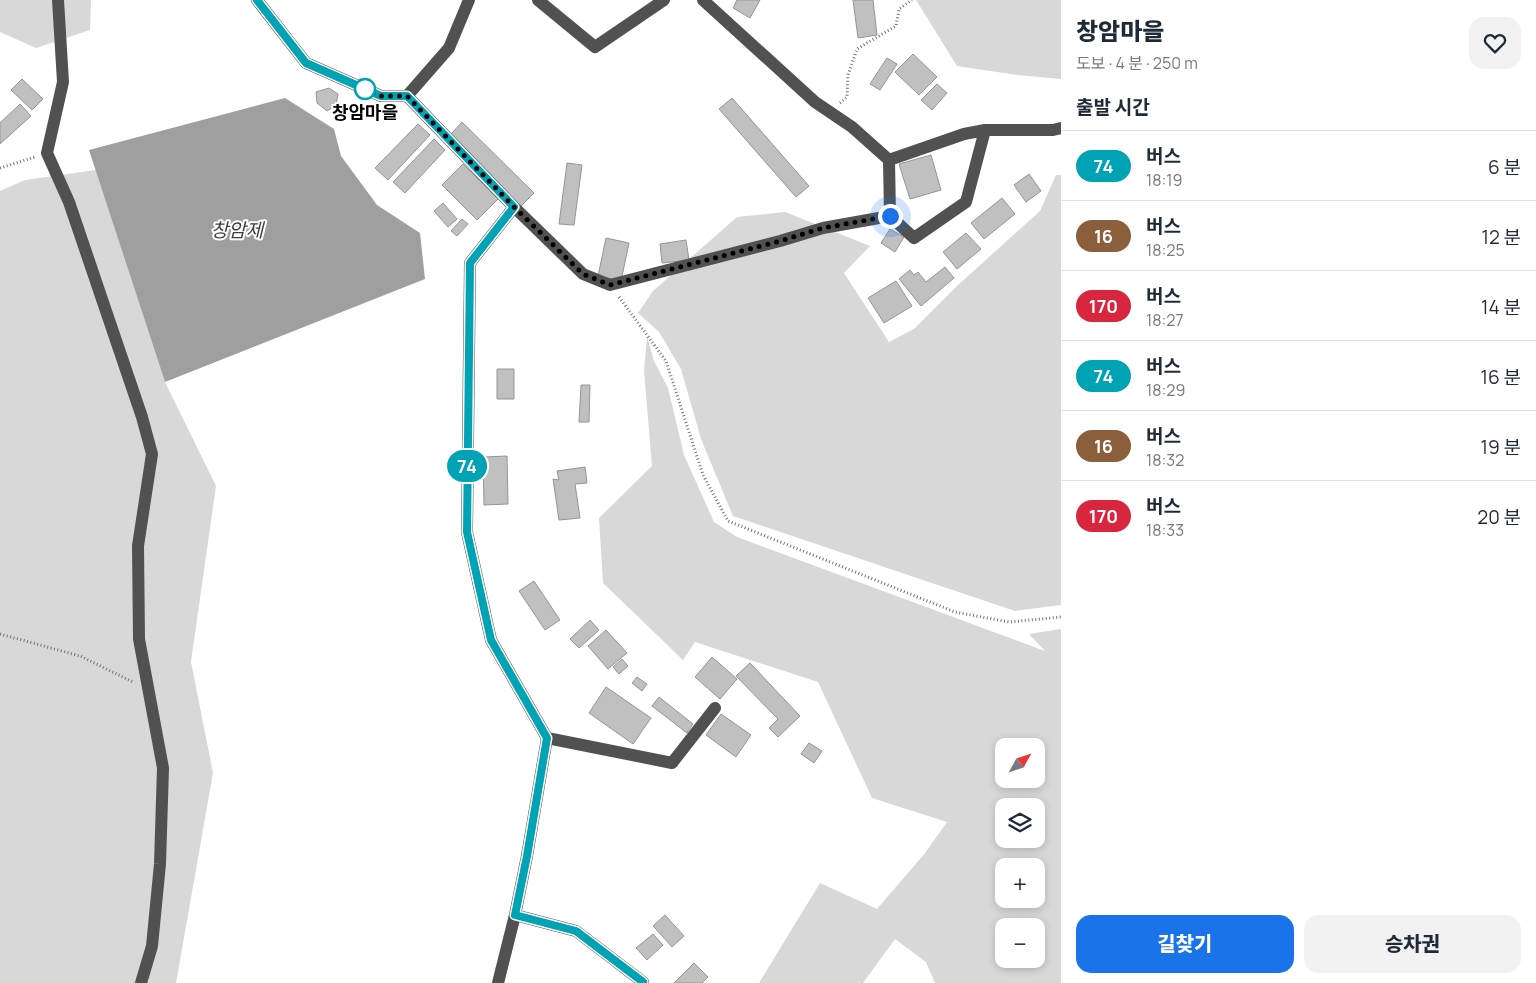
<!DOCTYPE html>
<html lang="ko">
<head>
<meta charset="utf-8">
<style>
  body { margin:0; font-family:Manrope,"Noto Sans KR",sans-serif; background:#f2f2f3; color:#1f2937; height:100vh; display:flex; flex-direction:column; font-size:19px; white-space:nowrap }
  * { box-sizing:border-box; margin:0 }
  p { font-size:16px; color:#747a83 }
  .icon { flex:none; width:28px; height:28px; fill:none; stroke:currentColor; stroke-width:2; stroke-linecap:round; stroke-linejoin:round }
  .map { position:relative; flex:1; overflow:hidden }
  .details { display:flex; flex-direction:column; background:#fff; width:475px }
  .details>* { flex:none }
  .badge { padding:0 10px; border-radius:16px; font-size:18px; line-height:32px }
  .needle { width:32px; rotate:50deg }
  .buttons { position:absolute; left:995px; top:738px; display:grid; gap:10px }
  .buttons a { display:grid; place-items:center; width:50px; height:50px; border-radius:10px; background:#fff; box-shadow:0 2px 8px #0003; font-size:25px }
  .you { position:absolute; width:25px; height:25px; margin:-12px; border:4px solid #fff; border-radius:50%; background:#1a73e8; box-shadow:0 0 0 8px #1a73e833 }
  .map>.badge { position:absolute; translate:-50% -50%; box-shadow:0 0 0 2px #fff }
  h2 { padding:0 15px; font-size:19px; line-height:45px }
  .round { display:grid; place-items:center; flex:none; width:52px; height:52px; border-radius:15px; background:#f2f2f3 }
  .summary { display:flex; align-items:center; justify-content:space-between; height:85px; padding:0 15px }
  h1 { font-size:24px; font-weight:800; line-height:38px }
  .action { display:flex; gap:10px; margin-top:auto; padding:10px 15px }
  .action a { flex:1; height:58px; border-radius:15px; background:#1a73e8; color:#fff; font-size:20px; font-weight:800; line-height:58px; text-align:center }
  .action a+a { background:#f2f2f3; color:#1f2937 }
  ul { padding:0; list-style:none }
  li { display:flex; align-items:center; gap:15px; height:70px; padding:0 15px; border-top:1px solid #e0e1e3 }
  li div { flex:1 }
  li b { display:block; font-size:19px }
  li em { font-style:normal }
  li .badge { min-width:55px; font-weight:700; text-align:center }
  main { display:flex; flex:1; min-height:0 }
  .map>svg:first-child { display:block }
  .green { fill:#d8d8d8; fill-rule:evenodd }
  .water { fill:#9f9f9f }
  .building { fill:#c0c0c0; stroke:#959595 }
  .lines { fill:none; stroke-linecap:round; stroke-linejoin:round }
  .path { stroke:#737373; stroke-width:3; stroke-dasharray:1 2.5; stroke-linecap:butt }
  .minor { stroke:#515151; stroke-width:12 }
  .line-casing { stroke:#fff; stroke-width:11 }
  .line { stroke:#00a3b4; stroke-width:8 }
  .walk { stroke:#000; stroke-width:5; stroke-dasharray:0 9 }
  .stop-dot { fill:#fff; stroke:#00a3b4; stroke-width:2.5 }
  .labels { text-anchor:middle; stroke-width:4; stroke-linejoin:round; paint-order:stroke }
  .stop-label { font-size:18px; font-weight:bold; fill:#000; stroke:#fff }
  .water-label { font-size:19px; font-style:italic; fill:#404040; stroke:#fff }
</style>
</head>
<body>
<main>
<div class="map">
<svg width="1061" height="983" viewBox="0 0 1061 983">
  <rect width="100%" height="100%" fill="#fff"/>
  <path class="green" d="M0 0H91L90 30 36 48 0 32Z
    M916 0H1061V79L1017 75 957 66Z
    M96 170 165 382 216 486 191 662 213 773 176 983H0V191L25 180Z
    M1056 175H1061V605L1015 611 733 516 701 439 681 369 659 332 638 313 653 291 737 217 785 212 870 246 844 273 889 342 914 329 958 285 1040 211Z
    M647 336 654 361 668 388 684 455 714 522 737 537 1045 651 1029 634 1061 629V983H935L926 962 895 939 863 983H759L820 883 877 909 925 853 947 822 872 798 818 682 695 642 683 660 603 583 599 518 652 466 644 371ZM1004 746H1036V779H1004ZM1004 806H1036V839H1004ZM1036 866V899H1004V866ZM1036 926V959H1004V926Z"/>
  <path class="water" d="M285 98 334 129 341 156 377 205 420 233 425 279 165 382 89 150Z"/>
  <path class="building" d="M737 0H760L750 18 733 8Z
    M853 0H873L877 35 858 38Z
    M913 54 937 77 919 95 895 72Z
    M887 58 897 64 880 90 870 84Z
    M22 79 43 99 32 110 11 90Z
    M937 84 947 93 932 110 921 100Z
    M329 88 338 94 336 105 327 111 317 103 316 92Z
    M732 98 809 186 796 197 719 109Z
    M20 104 31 116 0 144V123Z
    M462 122 534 193 521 206 450 135Z
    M418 124 430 135 388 180 375 168Z
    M434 139 445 150 405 193 393 182Z
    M931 155 941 190 910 199 899 164Z
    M567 163 582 165 574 225 559 224Z
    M463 164 498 199 477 220 442 185Z
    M1029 174 1041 191 1026 202 1014 185Z
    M1002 198 1015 214 984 239 971 223Z
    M443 203 457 219 448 227 434 211Z
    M462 219 468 224 457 236 451 231Z
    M890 229 904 237 895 252 881 243Z
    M966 233 981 249 957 269 943 252Z
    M606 238 629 243 621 281 598 276Z
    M686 240 689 260 662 263 660 244Z
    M945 267 954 278 921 306 899 279 910 270 914 275 918 272 926 282Z
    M896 281 912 306 884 323 868 298Z
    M497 369H514V399H497Z
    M581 385H590L589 422H579Z
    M507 456 508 504 484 505 483 457Z
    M585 467 587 483 575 484 580 518 559 520 553 479 559 480 557 471Z
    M534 581 560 620 545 630 519 591Z
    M590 620 599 630 579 648 570 639Z
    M606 630 627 653 608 669 588 646Z
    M712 657 737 679 720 699 695 677Z
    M622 659 628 666 619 674 613 667Z
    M750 663 800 716 778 737 769 728 778 719 736 676Z
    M637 677 647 684 642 691 632 683Z
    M606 687 651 718 633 744 589 713Z
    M659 697 693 724 687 733 652 706Z
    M721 714 751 735 736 757 706 735Z
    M809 743 822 751 814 763 801 754Z
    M665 915 684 936 672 947 653 926Z
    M653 934 663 945 647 960 636 948Z
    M694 963 708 977 702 983H674Z"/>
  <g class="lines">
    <path class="path" d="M840 103 847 97 848 75 857 49 896 26 899 9 912 0
      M0 168 35 157
      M619 297 666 361 703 475 728 521 955 612 1009 622 1061 617
      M0 634 80 656 133 682"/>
    <path class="minor" d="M58 0 63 82 47 153 69 202 142 417 152 454 138 546 139 639 163 768 160 864 152 946 141 983
      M257 0 306 63 381 96H407L514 207 583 274 610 285 780 241 823 228 890 216 889 160
      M538 0 595 47 664 0
      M703 0 815 102 852 127 889 160 964 134 985 130H1053L1061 128
      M407 96 449 48 469 0
      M890 216 914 238 966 202 985 130
      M547 738 672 763 715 708
      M515 915 576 931 643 982
      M498 983 515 915 527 856 547 738 491 640 467 532 470 263 514 207"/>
  </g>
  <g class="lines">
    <g class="line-casing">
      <path id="line" d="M257 0 306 63 381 96H407L514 207 470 263 467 532 491 640 547 738 527 856 515 915 576 931 643 982"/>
    </g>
    <use href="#line" class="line"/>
    <path class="walk" d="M365 89 381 96H407L514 207 583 274 610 285 780 241 823 228 890 216"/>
  </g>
  <circle class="stop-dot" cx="365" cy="89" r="10"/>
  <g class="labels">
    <g class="stop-label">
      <text x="365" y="119">창암마을</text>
    </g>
    <g class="water-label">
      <text x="237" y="237">창암제</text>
    </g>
  </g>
</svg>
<div class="buttons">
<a><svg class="needle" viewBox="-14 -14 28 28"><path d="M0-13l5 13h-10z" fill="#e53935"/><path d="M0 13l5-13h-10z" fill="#747a83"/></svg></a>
<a><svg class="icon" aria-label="layers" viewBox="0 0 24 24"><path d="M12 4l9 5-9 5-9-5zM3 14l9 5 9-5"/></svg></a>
<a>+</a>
<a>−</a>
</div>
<div class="you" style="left:890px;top:216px"></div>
<b class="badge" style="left:467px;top:466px;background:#00a3b4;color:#fff">74</b>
</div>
<section class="details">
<div class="summary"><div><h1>창암마을</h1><p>도보 · 4 분 · 250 m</p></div><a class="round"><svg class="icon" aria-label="heart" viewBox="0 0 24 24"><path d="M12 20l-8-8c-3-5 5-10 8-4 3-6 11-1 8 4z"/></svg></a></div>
<h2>출발 시간</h2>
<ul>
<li><span class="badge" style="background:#00a3b4;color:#fff">74</span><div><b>버스</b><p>18:19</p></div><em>6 분</em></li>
<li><span class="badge" style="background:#8b5e3c;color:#fff">16</span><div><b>버스</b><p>18:25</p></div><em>12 분</em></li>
<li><span class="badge" style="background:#d7263d;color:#fff">170</span><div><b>버스</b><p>18:27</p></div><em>14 분</em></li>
<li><span class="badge" style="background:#00a3b4;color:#fff">74</span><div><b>버스</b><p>18:29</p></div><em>16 분</em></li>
<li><span class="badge" style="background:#8b5e3c;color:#fff">16</span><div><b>버스</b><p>18:32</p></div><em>19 분</em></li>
<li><span class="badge" style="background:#d7263d;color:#fff">170</span><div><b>버스</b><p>18:33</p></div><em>20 분</em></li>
</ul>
<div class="action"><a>길찾기</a><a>승차권</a></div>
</section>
</main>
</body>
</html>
